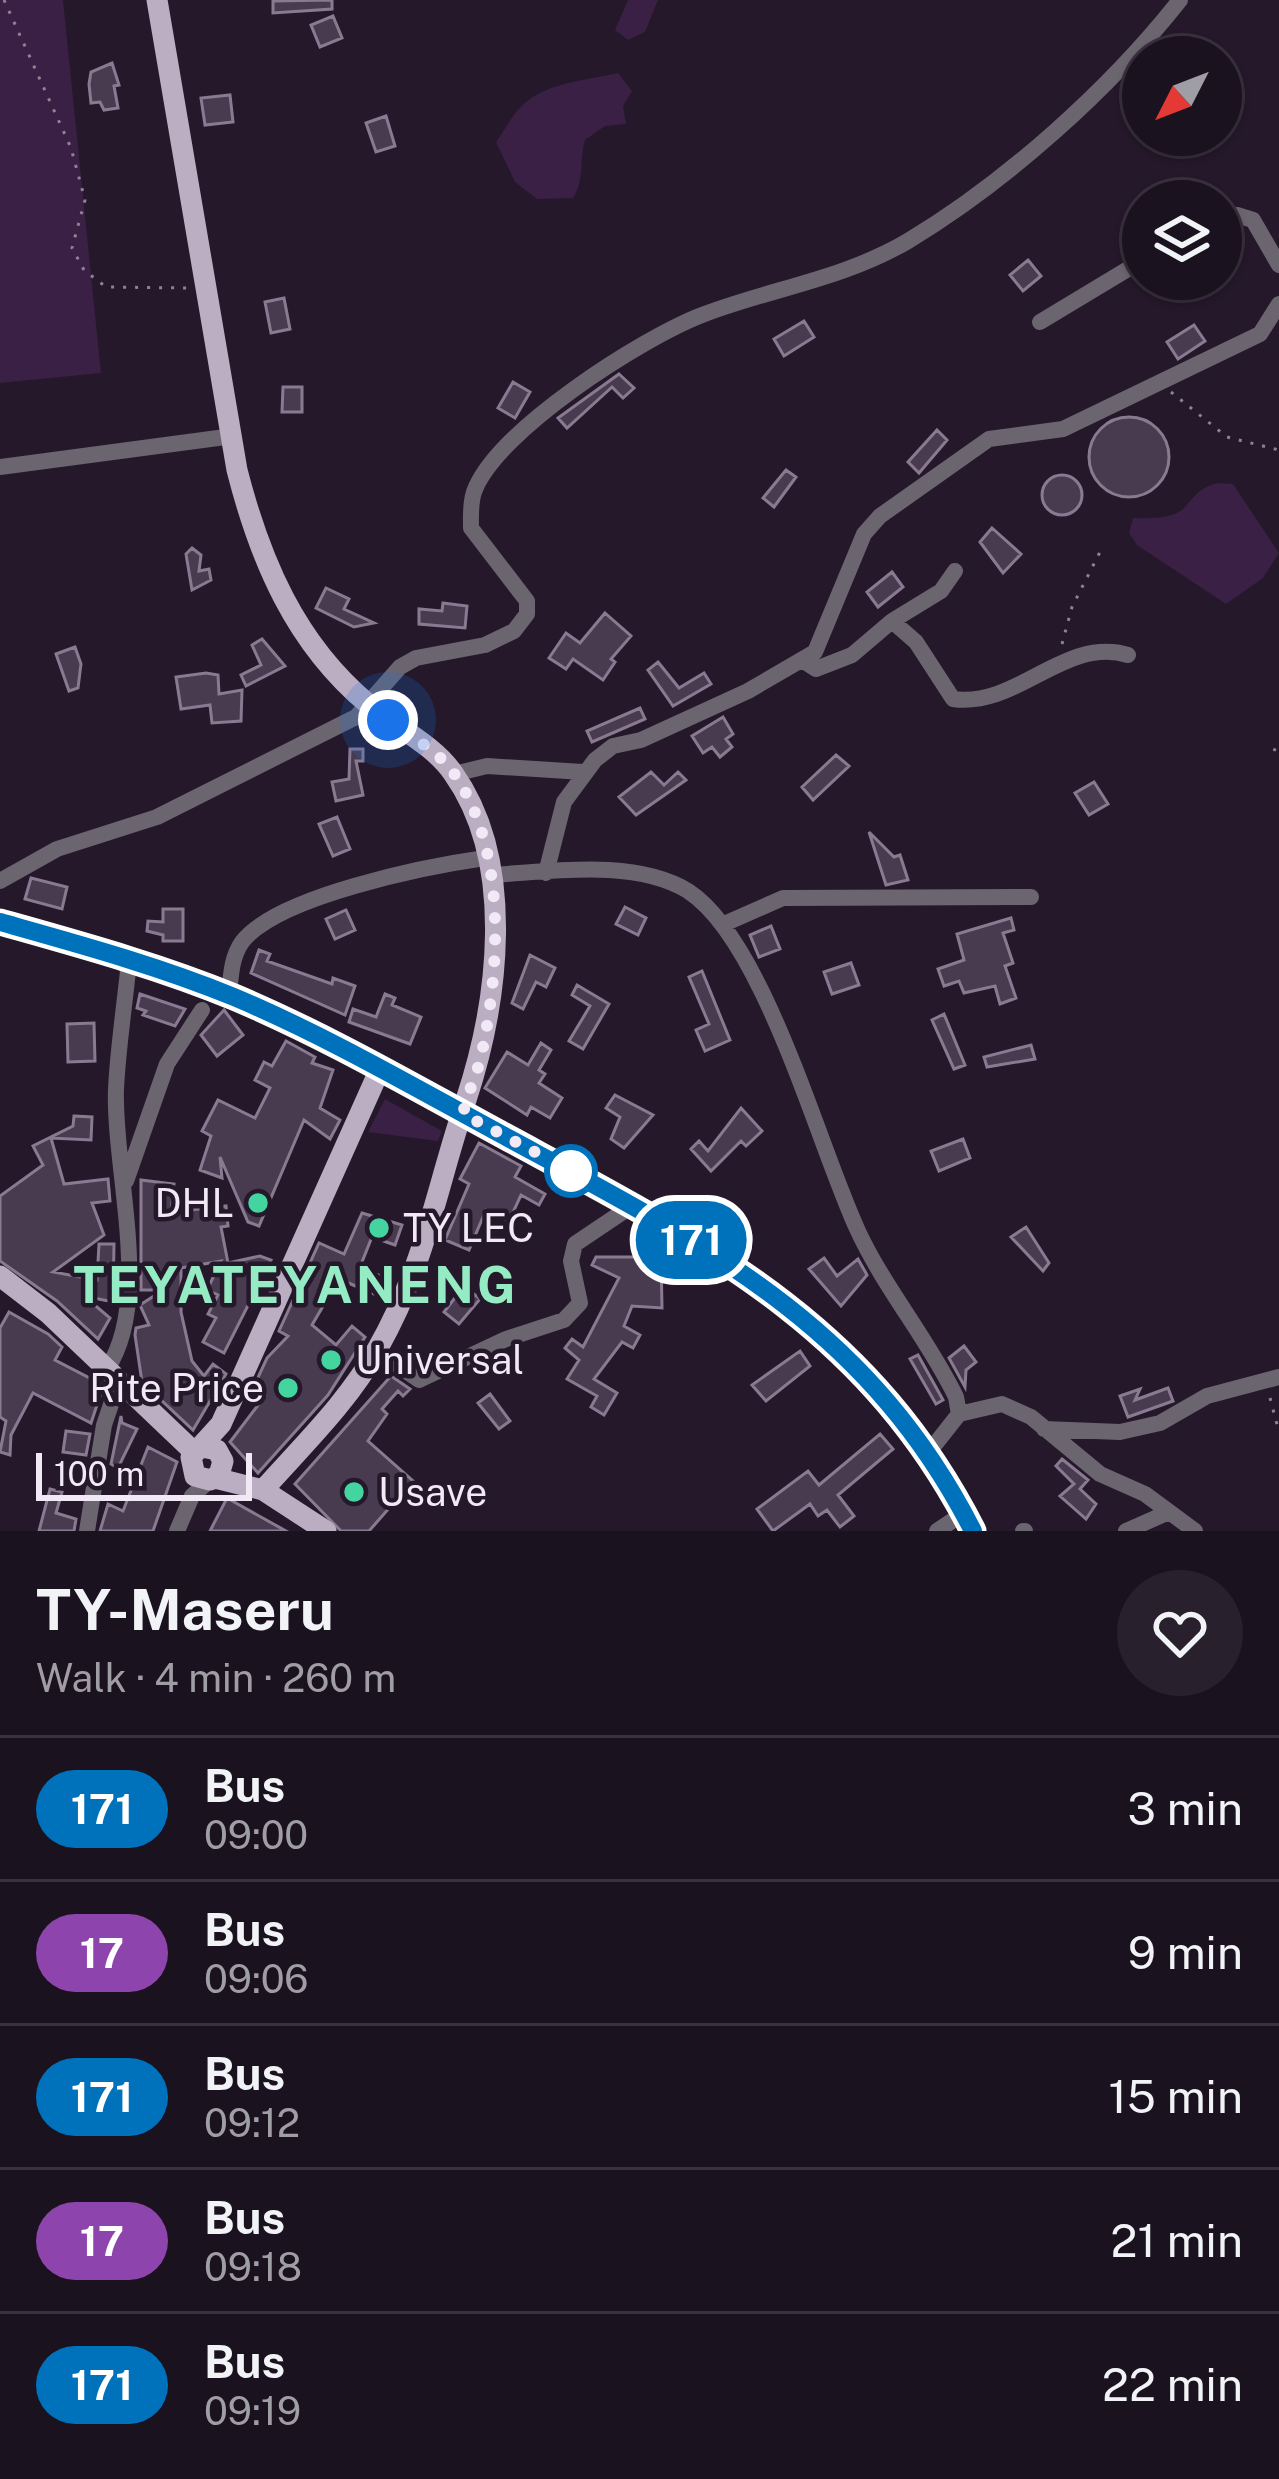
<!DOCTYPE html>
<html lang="en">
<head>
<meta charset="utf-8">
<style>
  body { margin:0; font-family:"Public Sans",sans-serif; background:#28202d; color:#f1f3f6; height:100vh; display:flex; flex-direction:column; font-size:45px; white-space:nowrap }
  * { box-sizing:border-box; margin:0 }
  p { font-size:39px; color:#a09ea5 }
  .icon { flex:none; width:66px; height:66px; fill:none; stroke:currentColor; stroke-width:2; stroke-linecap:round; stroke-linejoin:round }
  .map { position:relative; height:1531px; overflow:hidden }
  .side { display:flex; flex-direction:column; background:#1b1220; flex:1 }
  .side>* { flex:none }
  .badge { padding:0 24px; border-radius:39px; font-size:42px; line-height:78px }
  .needle { width:78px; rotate:228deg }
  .fabs { position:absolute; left:1122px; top:36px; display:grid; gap:24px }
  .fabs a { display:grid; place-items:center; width:120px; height:120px; border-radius:50%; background:#1b1220; box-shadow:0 3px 9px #0004,0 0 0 3px #39323e; font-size:60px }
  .scale { position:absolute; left:36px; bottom:30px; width:216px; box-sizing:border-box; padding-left:12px; border:6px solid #f1e9f6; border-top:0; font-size:33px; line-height:42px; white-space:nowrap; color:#f1e9f6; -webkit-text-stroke:9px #24182a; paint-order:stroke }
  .you { position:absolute; width:60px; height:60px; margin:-30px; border:9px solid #fff; border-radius:50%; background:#1a73e8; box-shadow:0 0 0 18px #1a73e833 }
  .map>.badge { position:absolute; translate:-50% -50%; box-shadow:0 0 0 6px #fff }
  .round { display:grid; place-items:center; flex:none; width:126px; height:126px; border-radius:63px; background:#28202d }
  .headline { display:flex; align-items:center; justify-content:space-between; height:204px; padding:0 36px }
  h1 { font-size:57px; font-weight:700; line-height:90px }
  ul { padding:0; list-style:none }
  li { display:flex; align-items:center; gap:36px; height:144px; padding:0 36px; border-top:3px solid #39323e }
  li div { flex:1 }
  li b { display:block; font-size:45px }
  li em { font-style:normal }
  li .badge { min-width:132px; font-weight:700; text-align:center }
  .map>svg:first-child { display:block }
  .green { fill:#392044 }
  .building { fill:#483a4f; stroke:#897a91; stroke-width:3 }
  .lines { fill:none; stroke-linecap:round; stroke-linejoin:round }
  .path { stroke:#8d8392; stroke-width:3; stroke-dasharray:3 9; stroke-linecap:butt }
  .minor { stroke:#6b656f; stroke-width:16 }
  .major { stroke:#bbadc2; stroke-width:21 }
  .line-casing { stroke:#fff; stroke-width:27 }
  .line { stroke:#0072bc; stroke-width:18 }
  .walk { stroke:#f1e9f6; stroke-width:12; stroke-dasharray:0 21.6 }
  .stop-dot { fill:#fff; stroke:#0072bc; stroke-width:6 }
  .poi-dot { fill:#44d49f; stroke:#24182a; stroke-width:4.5 }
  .labels { text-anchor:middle; stroke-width:9; stroke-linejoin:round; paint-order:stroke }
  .poi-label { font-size:39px; fill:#f1e9f6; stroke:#24182a; text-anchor:start }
  .district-label { font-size:51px; font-weight:bold; letter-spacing:3px; fill:#94ebc4; stroke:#24182a }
</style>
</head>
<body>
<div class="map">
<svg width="1279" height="1531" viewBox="0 0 1279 1531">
  <rect width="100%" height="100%" fill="#24182a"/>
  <path class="green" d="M0 0H63L101 373 0 383Z
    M628 0H658L645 32 628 40 615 30Z
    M618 73 632 91 623 106 626 124 605 126 585 140C579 161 585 179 573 198L537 199 515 182 496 142C505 130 514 111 526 102 550 82 588 80 618 73Z
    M1218 483 1233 484 1279 553 1263 578 1226 604 1137 545 1129 533 1133 518C1204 521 1176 494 1218 483Z
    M385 1099 442 1131 438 1141 368 1132Z"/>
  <path class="building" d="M332 0V9L273 13V1Z
    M333 16 342 38 320 47 311 25Z
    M112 63 119 85 114 86 118 108 104 110 100 102 91 103 89 84 91 72Z
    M230 95 233 122 205 125 201 98Z
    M386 116 395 146 376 152 366 123Z
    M1028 260 1041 276 1023 291 1010 275Z
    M284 298 290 329 271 333 265 302Z
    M804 321 814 337 784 356 774 339Z
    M1194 325 1205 341 1178 359 1167 342Z
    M619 374 634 388 623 398 612 387 567 428 558 418Z
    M513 382 530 392 515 418 498 408Z
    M283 387H302V412H282Z
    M1089 457a40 40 0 1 1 80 0a40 40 0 1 1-80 0Z
    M937 430 947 440 919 473 908 462Z
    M786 470 796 477 774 507 763 498Z
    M1042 495a20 20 0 1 1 40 0a20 20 0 1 1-40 0Z
    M992 528 1021 554 1003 573 980 542Z
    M192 548 201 555 199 571 209 569 211 580 192 590 186 554Z
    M892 572 903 587 878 607 867 592Z
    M326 588 349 599 344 609 374 623 354 627 316 608Z
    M443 603 467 606 465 628 419 624V609L442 611Z
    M605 613 631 636 611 659 615 662 603 680 573 659 566 669 549 658 566 633 580 643Z
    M262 639 285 666 246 686 241 675 261 665 252 645Z
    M75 647 81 664 78 688 69 691 56 654Z
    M658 662 679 688 704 673 711 684 673 706 648 670Z
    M206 673 218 675 219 694 242 690 241 721 212 723 210 705 181 709 176 677Z
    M640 708 645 719 592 742 587 731Z
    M723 717 733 734 726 739 732 747 720 757 712 747 703 753 692 736Z
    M350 749H363V761H356L363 795 336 801 332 782 349 779Z
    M836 755 849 766 813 800 802 787Z
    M651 772 664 785 678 772 686 780 636 815 619 797Z
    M1094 782 1108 804 1089 815 1075 793Z
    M337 817 350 849 333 856 319 824Z
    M869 832 894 857 900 855 908 880 886 885Z
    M31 878 67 887 62 909 25 899Z
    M625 907 646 918 638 935 616 924Z
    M163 909H183V941H163V935L147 931 148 921 163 922Z
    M346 910 355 930 335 939 326 919Z
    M1011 918 1014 930 1003 933 1013 963 1005 966 1016 998 1000 1004 995 986 964 993 959 981 944 986 938 969 964 960 957 934Z
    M771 926 780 949 759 957 750 935Z
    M259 950 270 954 267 961 332 984 333 978 355 986 345 1015 251 973Z
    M530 955 555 968 546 987 536 982 523 1009 512 1003Z
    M851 963 859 985 832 994 824 972Z
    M702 971 730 1040 705 1051 696 1030 709 1024 689 977Z
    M577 985 609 1004 583 1049 569 1041 590 1006 572 995Z
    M140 994 185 1009 175 1026 143 1015 146 1011 137 1008Z
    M385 994 395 998 392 1005 421 1017 410 1044 349 1022 353 1009 376 1017Z
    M224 1010 243 1035 217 1056 201 1035Z
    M944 1014 965 1065 954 1069 932 1020Z
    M94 1023 95 1061 68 1062 67 1024Z
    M286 1041 315 1057 312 1063 333 1070 320 1108 340 1120 330 1139 304 1120 259 1226 248 1222 220 1157 222 1178 200 1170 211 1136 202 1131 218 1100 255 1118 270 1088 255 1080 264 1062 272 1066Z
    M541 1043 551 1050 539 1070 545 1074 539 1083 562 1098 550 1118 531 1107 527 1115 485 1088 507 1052 528 1065Z
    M1031 1045 1035 1059 987 1067 984 1057Z
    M615 1095 653 1115 624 1148 611 1139 620 1117 606 1108Z
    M741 1108 762 1131 746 1146 741 1141 711 1171 691 1149 699 1141 708 1151Z
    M74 1116 92 1117 91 1140 51 1138 64 1184 108 1179 110 1201 92 1203 104 1235 53 1272 97 1280 99 1244H114L113 1302 84 1296 110 1318 98 1339 57 1301 0 1261V1196L43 1165 33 1146 73 1126Z
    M963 1139 970 1158 939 1171 931 1151Z
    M479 1143 521 1166 515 1177 545 1194 539 1205 521 1195 509 1221 486 1210 469 1250 445 1240 469 1184 460 1179Z
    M141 1180 174 1184 171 1212 226 1206 228 1226 221 1227 228 1263 260 1256 271 1260 224 1353 203 1342 216 1318 208 1314 218 1295 207 1290 221 1261 181 1268V1312L192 1361 204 1376 213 1364 226 1374 193 1430 142 1382 135 1335 136 1328 149 1325 140 1305 163 1290H141Z
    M362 1213 402 1225 395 1245 372 1237 360 1267 381 1276 374 1294 339 1279 312 1325 336 1345 352 1326 365 1337 328 1395 258 1473 230 1442 265 1396 254 1386 267 1358 288 1336 279 1331 319 1243 344 1254Z
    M1026 1227 1049 1263 1043 1271 1011 1237Z
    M640 1252 661 1257 662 1308 632 1306 624 1326 640 1335 633 1348 622 1342 594 1379 617 1393 604 1415 591 1407 597 1396 567 1379 579 1360 565 1348 572 1339 583 1347 619 1278 592 1265 596 1257H640Z
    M824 1258 837 1276 858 1259 867 1275 841 1306 809 1269Z
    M464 1286 480 1299 459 1324 444 1312Z
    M9 1312 48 1334 62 1347 55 1360 101 1384V1393L91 1423 33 1393 11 1435 10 1455 0 1452 6 1421 0 1417V1328Z
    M964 1346 976 1362 966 1370 965 1387 949 1358Z
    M800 1351 810 1366 766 1401 752 1385Z
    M918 1355 943 1400 936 1404 910 1359Z
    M391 1376 410 1389 403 1396 398 1391 382 1409 387 1414 368 1441 413 1481 369 1531H341L295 1484Z
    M1168 1388 1173 1401 1128 1417 1120 1396 1140 1389 1135 1400Z
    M490 1394 510 1421 499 1429 478 1403Z
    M121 1416 122 1423 137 1429 118 1468 111 1464Z
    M66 1431 90 1434 86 1455 63 1452Z
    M880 1434 893 1449 838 1495 854 1516 840 1527 827 1510 818 1516 810 1504 773 1531 757 1509 808 1471 819 1485Z
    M148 1447 177 1462 153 1531H100L108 1504 123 1511Z
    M1062 1459 1088 1480 1080 1489 1096 1504 1086 1519 1060 1496 1074 1484 1056 1466Z
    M50 1489 62 1492 56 1513 76 1519 74 1531H39Z
    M227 1498 286 1531H210Z"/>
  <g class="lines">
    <path class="path" d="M4 0 71 148 85 200 72 248 84 270 106 287 190 288
      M1171 392 1227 437 1279 450
      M1062 644 1072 607 1101 550
      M1274 751 1279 740
      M1270 1398 1279 1432"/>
    <path class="minor" d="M1221 221 1237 215 1253 220 1279 265
      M1040 322 1143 260
      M0 467 233 436
      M892 621 941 591 955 571
      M802 660 816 669 852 655 892 621 916 642 953 699C1018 708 1064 636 1128 655
      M454 774 487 766 583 772
      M546 873 564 802 595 760 613 746 641 740 748 691 815 652 864 534 880 516 989 439 1063 429 1260 334 1279 304
      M490 875C550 872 634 858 688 891 764 940 818 1145 858 1231 885 1289 928 1339 956 1397L959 1414 929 1452
      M0 881 57 849 157 817 356 717 400 667 416 658 485 645 514 631 527 614V601L471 528C471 516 470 504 474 492 496 431 642 338 702 315 769 289 844 279 908 241 1006 182 1109 90 1180 0
      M724 924 783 898 1031 897
      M229 995C231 976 231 958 242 942 277 896 428 866 485 858
      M126 1181 167 1064 202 1010
      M377 1351 419 1380 506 1339 564 1320 580 1303 571 1261 575 1244 633 1205
      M107 1369C153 1300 113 1169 116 1089 118 1047 125 1003 129 961
      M959 1414 1002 1404 1031 1417 1100 1474 1145 1494 1195 1531
      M1044 1429 1120 1432 1160 1423 1207 1396 1279 1377
      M87 1531 104 1425 119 1381
      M177 1531 192 1496 210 1480
      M937 1531 964 1513
      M1023 1531H1025
      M1126 1531 1169 1512"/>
    <path class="major" d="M157 0 237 470C260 560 295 643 368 704 394 726 433 744 453 773 517 863 498 1003 466 1100 436 1189 426 1263 378 1348 349 1401 303 1445 263 1490
      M0 922C78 944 159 966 234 997 326 1036 414 1087 502 1134 699 1240 866 1322 973 1531
      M0 1276 48 1313 194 1452
      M202 1447 217 1450 223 1461 219 1475 210 1480 195 1476 191 1457 221 1424 380 1069
      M215 1478 263 1490 326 1531"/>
  </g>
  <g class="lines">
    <g class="line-casing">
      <path id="line" d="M0 922C78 944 159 966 234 997 329 1037 419 1090 510 1139 704 1244 868 1325 973 1531"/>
    </g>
    <use href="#line" class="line"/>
    <path class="walk" d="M388 720C409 735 438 751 453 772 507 848 500 966 482 1052 478 1073 467 1093 463 1114L571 1171"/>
  </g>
  <circle class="stop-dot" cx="571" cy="1171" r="24"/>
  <g class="poi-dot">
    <circle cx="258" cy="1203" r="12"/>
    <circle cx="379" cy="1228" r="12"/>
    <circle cx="331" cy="1360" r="12"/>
    <circle cx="288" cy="1388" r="12"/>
    <circle cx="354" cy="1492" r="12"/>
  </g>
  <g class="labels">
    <g class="poi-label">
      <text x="234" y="1217" text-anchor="end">DHL</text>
      <text x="403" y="1242">TY LEC</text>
      <text x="355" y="1374">Universal</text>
      <text x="264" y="1402" text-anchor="end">Rite Price</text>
      <text x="378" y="1506">Usave</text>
    </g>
    <g class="district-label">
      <text x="296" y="1303">TEYATEYANENG</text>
    </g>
  </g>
</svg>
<div class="fabs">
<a><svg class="needle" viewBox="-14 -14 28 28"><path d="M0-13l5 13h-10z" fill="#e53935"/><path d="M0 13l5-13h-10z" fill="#a09ea5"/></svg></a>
<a><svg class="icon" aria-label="layers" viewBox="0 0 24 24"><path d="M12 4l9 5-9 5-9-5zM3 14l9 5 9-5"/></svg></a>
</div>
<div class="scale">100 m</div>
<div class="you" style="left:388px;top:720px"></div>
<b class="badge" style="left:691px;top:1240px;background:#0072bc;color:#fff">171</b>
</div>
<section class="side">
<div class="headline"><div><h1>TY-Maseru</h1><p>Walk · 4 min · 260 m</p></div><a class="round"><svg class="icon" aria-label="heart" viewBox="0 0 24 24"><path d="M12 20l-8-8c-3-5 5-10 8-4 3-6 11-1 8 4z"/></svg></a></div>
<ul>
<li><span class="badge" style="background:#0072bc;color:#fff">171</span><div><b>Bus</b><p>09:00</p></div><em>3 min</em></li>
<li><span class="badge" style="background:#8e44ad;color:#fff">17</span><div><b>Bus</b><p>09:06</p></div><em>9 min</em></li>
<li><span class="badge" style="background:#0072bc;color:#fff">171</span><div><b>Bus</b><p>09:12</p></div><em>15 min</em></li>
<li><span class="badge" style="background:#8e44ad;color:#fff">17</span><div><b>Bus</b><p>09:18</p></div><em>21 min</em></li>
<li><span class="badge" style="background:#0072bc;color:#fff">171</span><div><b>Bus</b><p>09:19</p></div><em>22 min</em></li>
</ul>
</section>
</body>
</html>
